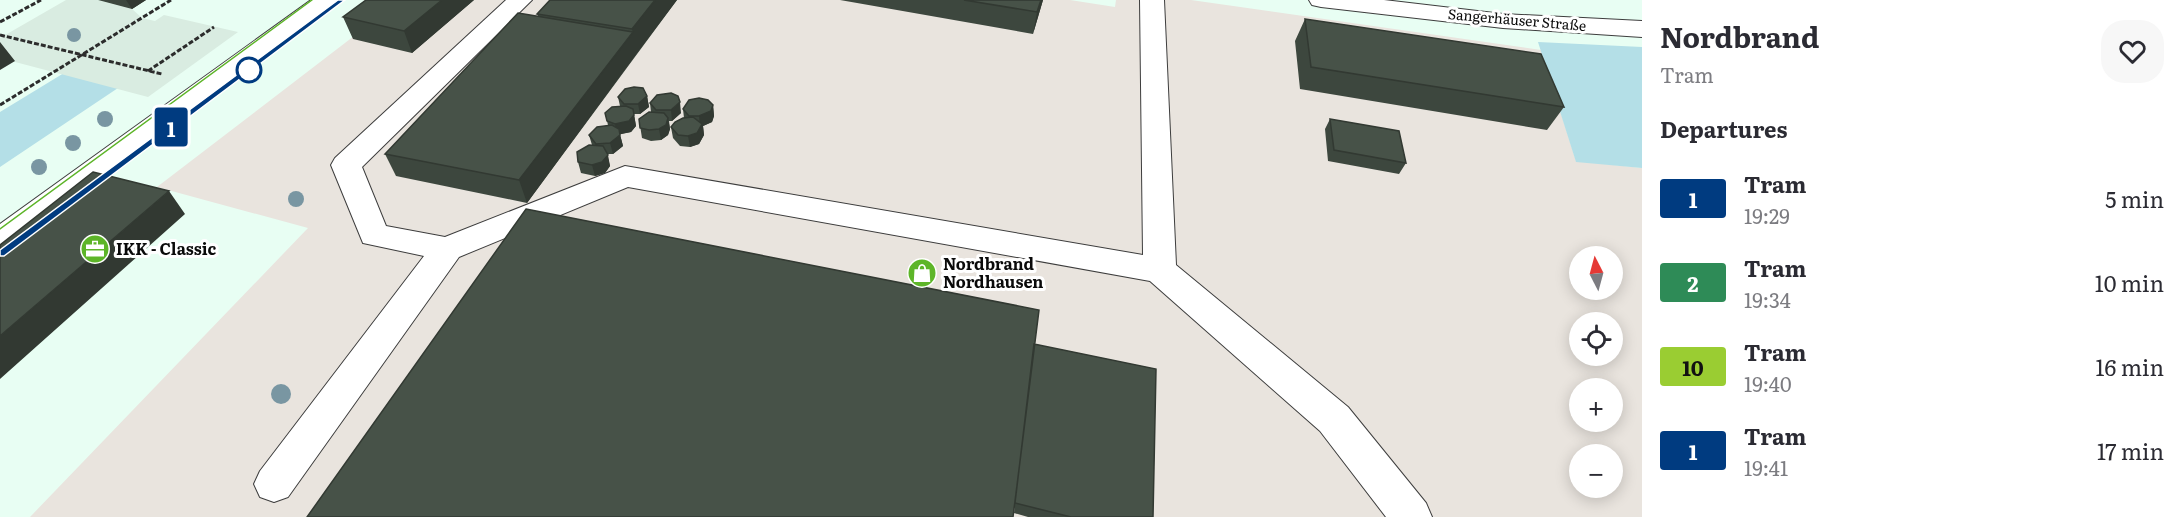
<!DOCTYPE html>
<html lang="en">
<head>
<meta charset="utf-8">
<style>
  body { margin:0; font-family:Literata,serif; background:#f7f7f7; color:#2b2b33; height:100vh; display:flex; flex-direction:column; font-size:22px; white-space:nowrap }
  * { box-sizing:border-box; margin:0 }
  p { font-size:20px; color:#7c7c81 }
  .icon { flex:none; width:33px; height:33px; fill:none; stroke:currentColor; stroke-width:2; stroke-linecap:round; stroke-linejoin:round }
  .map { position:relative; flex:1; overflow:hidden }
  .sheet { display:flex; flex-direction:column; background:#fff; width:540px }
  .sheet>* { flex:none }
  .badge { padding:0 12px; border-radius:4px; font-size:21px; line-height:39px }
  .needle { width:39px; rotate:354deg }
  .tools { position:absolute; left:1569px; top:246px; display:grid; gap:12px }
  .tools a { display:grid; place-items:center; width:54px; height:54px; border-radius:50%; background:#fff; box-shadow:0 3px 15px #0003; font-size:30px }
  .map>.badge { position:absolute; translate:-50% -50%; box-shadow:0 0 0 3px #fff }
  h2 { padding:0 18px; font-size:22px; line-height:54px }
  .round { display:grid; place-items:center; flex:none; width:63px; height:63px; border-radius:24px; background:#f7f7f7 }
  .summary { display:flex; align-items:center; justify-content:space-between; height:102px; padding:0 18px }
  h1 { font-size:28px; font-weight:700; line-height:45px }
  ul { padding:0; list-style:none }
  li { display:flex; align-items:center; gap:18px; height:84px; padding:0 18px }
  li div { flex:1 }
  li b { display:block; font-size:22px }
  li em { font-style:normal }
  li .badge { min-width:66px; font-weight:700; text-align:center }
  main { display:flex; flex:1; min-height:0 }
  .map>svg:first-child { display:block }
  .industrial { fill:#e9e4de; fill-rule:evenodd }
  .green { fill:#b4dfe7 }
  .plaza { fill:#d9ece1 }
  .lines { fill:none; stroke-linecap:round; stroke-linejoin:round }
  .minor-casing { stroke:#3d3d3d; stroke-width:2 }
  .path { stroke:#2c2c2c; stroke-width:3; stroke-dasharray:5 2; stroke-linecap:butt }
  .minor { fill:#fff; fill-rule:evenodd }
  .tram { stroke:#5db528; stroke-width:1.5 }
  .tree { fill:#7996a2 }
  .wall { fill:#3d473e }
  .shaded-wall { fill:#323932 }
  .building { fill:#475248; stroke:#323932; stroke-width:1.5 }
  .line { fill:#003b80; stroke:#fff; stroke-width:1.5 }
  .stop-dot { fill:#fff; stroke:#003b80; stroke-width:3 }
  .labels { text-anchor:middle; stroke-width:6; stroke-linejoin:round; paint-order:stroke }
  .far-street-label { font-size:14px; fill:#0a0a0a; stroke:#fff }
  .poi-label { font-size:16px; font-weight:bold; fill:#0a0a0a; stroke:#fff; text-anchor:start }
</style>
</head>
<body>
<main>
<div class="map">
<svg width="1642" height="517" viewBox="0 0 1642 517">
  <rect width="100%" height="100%" fill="#e8fef3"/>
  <path class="industrial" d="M401 0H1070L1115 7 1116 0H1191L1541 50 1576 161 1642 168V517H30L308 228 157 187ZM1580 256H1612V290H1580ZM1580 322H1612V356H1580ZM1580 388H1612V422H1580ZM1580 454H1612V488H1580Z"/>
  <path class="green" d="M1538 42 1642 47V168L1576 162Z
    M64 73 118 88 0 167V112Z"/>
  <path class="plaza" d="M66 0H97L132 9 142 18 155 21 164 15 238 32 148 97 0 58V38Z"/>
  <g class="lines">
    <g class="minor-casing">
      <path id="minor" d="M311 0H339L336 5 11 248 0 252V224Z
        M506 0H532L362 167 386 226 445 237 625 166 1143 255 1140 0H1164L1176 265 1348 407 1426 503 1432 517H1386L1320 431 1150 281 628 187 459 257 288 497 274 502 260 497 254 484 260 471 424 256 363 243 331 165 335 158Z
        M1309 0H1384L1503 14 1642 21V37L1503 28 1321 7 1312 5Z"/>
    </g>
    <path class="path" d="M0 22 41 0
      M0 35 162 74
      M148 71 214 27
      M0 105 171 0"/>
    <use href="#minor" class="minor"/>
    <path class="tram" d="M92 185 341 0
      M0 229 312 0"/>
  </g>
  <g class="tree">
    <circle cx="74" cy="35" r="7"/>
    <circle cx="105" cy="119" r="8"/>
    <circle cx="73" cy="143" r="8"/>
    <circle cx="39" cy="167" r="8"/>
    <circle cx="296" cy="199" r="8"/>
    <circle cx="281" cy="394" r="10"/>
  </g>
  <path class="wall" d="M98 0H146L132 9Z
    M474 0 412 53 353 39 343 17Z
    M677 0 527 203 396 176 385 154 538 16 537 14Z
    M840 0H1043L1033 34Z
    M1305 19 1564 107 1547 130 1300 89 1295 41Z
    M647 96 649 107 640 114H634L636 126 631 132 620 134 623 146 613 154H607L610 166 605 173 595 176 581 173 578 162 592 145 589 135 608 125 605 113 620 106 618 97Z
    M650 103 681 113 672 121H669L670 129 668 135 661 140 651 141 642 138 639 119 651 112Z
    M713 105 714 116 712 122 703 126 704 135 699 144 690 147 680 146 673 138 671 127 684 118 683 109Z
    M1330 119 1406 163 1399 174 1328 161 1325 129Z
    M1034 344 1153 517H1028L1014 513Z"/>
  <path class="shaded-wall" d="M126 0H146L132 9Z
    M442 0H474L412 53 404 31Z
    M655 0H677L637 53 632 29Z
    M1041 0H1043L1033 34 1037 12Z
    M633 32 637 53 527 203 519 180Z
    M0 42 15 61 0 70Z
    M647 96 649 107 640 114 638 104Z
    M680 102 681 113 672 121 671 110Z
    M713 105 714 116 712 122 703 126 704 135 699 144 690 147 688 136 700 127 699 116Z
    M634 115 636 126 631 132 617 135 615 124Z
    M668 118 670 129 668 135 661 140 659 129Z
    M620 135 623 146 613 154 610 143Z
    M608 155 610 166 605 173 595 176 592 165Z
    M169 191 185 214 0 379V336Z"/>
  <path class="building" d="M366 0H442L404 31 343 17Z
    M550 0H655L632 29 537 14Z
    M964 0H1041L1037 12Z
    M518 13 633 32 519 180 385 154Z
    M1305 19 1541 54 1564 107 1311 67Z
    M634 87 643 88 647 96 638 104H624L618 97 625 89Z
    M671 93 678 96 680 102 671 110H656L650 103 657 95Z
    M699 98 708 100 713 105 711 111 699 116H689L683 109 689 100Z
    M626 106 633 109 634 115 629 121 615 124 607 121 605 113 612 107Z
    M649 112 664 113 668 118 666 125 659 129 649 130 640 128 639 119Z
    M693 117 702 124 697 133 688 136 678 135 671 127 675 122 683 118Z
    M1330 119 1399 131 1406 163 1334 150Z
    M612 125 619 129 620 135 610 143 596 144 589 135 597 127Z
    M589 145 603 146 608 155 602 162 592 165 578 162 577 152Z
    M93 172 169 191 0 336V245Z
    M526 209 1039 310 1013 517H307Z
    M1034 344 1156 369 1153 517H1071L1015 503Z"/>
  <path class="line" d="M338 0H345L4 256H0V250Z"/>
  <defs>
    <g id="office-disc" transform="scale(1.5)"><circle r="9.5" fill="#5db528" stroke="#fff"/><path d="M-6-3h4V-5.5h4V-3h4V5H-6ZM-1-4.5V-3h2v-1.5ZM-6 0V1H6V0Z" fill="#fff"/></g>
    <g id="shop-disc" transform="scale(1.5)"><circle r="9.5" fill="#5db528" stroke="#fff"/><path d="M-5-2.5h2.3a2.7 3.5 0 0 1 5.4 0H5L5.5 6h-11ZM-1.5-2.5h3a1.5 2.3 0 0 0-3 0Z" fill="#fff"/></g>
  </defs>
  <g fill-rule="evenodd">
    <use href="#office-disc" x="95" y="249"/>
    <use href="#shop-disc" x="922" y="273"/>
  </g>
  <circle class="stop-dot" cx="249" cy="70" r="12"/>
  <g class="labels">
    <g class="far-street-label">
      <text transform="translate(1517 20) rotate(5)" y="5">Sangerhäuser Straße</text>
    </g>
    <g class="poi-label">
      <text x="116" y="255">IKK - Classic</text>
      <text x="943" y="270">Nordbrand<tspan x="943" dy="18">Nordhausen</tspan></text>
    </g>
  </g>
</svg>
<div class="tools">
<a><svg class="needle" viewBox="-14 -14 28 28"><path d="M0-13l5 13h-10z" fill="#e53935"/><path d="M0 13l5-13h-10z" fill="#7c7c81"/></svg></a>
<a><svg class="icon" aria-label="locate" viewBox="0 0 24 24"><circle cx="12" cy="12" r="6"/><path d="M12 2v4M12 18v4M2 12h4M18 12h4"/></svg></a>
<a>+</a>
<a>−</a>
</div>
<b class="badge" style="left:171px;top:127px;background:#003b80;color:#fff">1</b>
</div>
<section class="sheet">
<div class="summary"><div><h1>Nordbrand</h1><p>Tram</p></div><a class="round"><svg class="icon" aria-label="heart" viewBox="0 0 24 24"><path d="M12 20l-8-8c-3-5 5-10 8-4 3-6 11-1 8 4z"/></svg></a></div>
<h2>Departures</h2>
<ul>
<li><span class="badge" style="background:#003b80;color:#fff">1</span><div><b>Tram</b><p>19:29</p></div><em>5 min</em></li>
<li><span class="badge" style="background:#2e8b57;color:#fff">2</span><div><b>Tram</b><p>19:34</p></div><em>10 min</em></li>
<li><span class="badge" style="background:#9acd32;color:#111">10</span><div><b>Tram</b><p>19:40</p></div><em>16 min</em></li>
<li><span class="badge" style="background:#003b80;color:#fff">1</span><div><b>Tram</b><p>19:41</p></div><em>17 min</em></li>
</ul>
</section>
</main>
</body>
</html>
